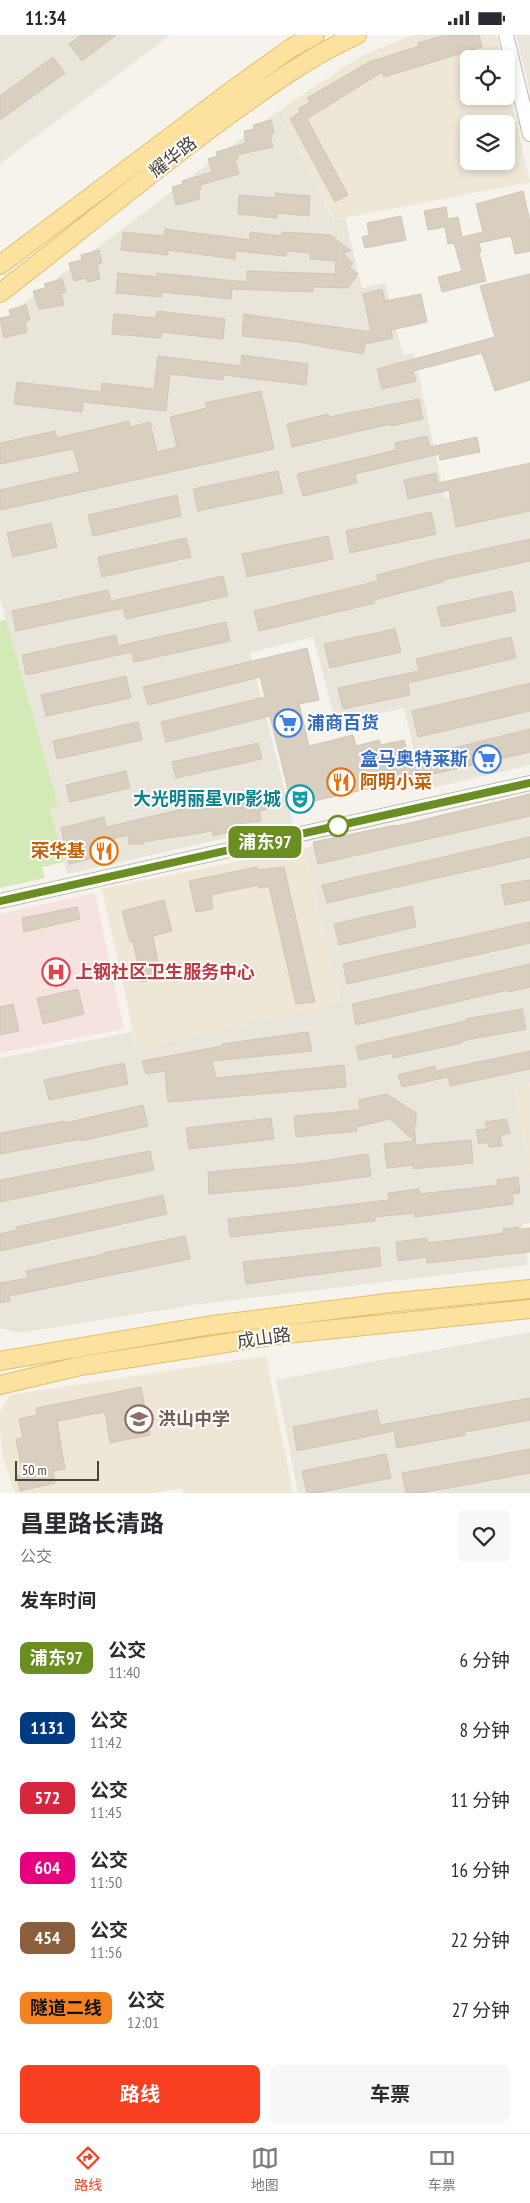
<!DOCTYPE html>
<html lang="zh">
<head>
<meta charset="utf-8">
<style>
  body { margin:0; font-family:"PT Sans Narrow","Noto Sans SC",sans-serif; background:#f7f7f7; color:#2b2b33; height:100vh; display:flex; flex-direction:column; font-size:19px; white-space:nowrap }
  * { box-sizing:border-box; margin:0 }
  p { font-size:16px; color:#7c7c81 }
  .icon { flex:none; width:28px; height:28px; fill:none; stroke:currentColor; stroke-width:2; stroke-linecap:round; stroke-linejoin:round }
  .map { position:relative; height:1458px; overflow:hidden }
  .drawer { display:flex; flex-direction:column; background:#fff; flex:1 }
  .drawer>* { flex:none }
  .badge { padding:0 10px; border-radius:8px; font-size:18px; line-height:32px }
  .fabs { position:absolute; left:460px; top:15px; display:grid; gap:10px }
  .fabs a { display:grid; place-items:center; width:55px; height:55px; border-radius:8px; background:#fff; box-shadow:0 2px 8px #0003; font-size:25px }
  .scale { position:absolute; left:15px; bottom:12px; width:84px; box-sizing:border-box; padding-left:5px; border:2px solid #4b4439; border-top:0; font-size:14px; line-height:18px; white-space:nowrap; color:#4b4439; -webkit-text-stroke:4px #fff; paint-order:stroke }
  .map>.badge { position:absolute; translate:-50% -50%; box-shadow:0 0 0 2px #fff }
  h2 { padding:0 20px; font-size:19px; line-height:45px }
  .round { display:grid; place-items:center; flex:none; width:52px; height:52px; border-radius:8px; background:#f7f7f7 }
  .head { display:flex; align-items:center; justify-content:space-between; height:85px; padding:0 20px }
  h1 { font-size:24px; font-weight:700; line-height:38px }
  .action { display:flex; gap:10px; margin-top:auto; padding:10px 20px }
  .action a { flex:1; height:58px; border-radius:8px; background:#f83f21; color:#fff; font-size:20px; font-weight:700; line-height:58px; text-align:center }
  .action a+a { background:#f7f7f7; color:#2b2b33 }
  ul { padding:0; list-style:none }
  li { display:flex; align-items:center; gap:15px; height:70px; padding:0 20px }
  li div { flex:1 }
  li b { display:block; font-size:19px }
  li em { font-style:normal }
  li .badge { min-width:55px; font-weight:700; text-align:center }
  .status { display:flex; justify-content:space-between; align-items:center; height:35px; padding:0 25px; background:#fff; direction:ltr }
  .status svg { height:14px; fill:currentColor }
  .tab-bar { display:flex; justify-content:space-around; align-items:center; height:70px; border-top:1px solid #e1e1e2; background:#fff; font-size:14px; color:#7c7c81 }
  .tab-bar a { display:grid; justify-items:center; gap:2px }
  .tab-bar .selected { color:#f83f21 }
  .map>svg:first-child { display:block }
  .residential { fill:#eae5da }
  .education { fill:#eee7d6; fill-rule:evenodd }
  .medical { fill:#f6e3e0 }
  .green { fill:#d3e9b6 }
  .building { fill:#d8cfc1; stroke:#d2c6b4 }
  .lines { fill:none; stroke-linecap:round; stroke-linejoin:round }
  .minor-casing { stroke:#c2bbae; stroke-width:16 }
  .major-casing { stroke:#e4be6c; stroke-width:20 }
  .minor { stroke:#fff; stroke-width:14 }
  .major { stroke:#fde19e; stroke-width:18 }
  .line-casing { stroke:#fff; stroke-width:11 }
  .line { stroke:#6b8e23; stroke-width:8 }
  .stop-dot { fill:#fff; stroke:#6b8e23; stroke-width:2.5 }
  .labels { text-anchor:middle; stroke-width:4; stroke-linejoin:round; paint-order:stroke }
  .street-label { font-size:18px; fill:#4b4439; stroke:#fff }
  .shop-label { font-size:18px; font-weight:bold; fill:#366cbe; stroke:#fff; text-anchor:start }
  .food-label { font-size:18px; font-weight:bold; fill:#c56008; stroke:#fff; text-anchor:start }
  .culture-label { font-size:18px; font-weight:bold; fill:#0d838f; stroke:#fff; text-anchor:end }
  .health-label { font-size:18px; font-weight:bold; fill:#be3a42; stroke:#fff; text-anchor:start }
  .education-label { font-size:18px; font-weight:bold; fill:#785e54; stroke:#fff; text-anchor:start }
</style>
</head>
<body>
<div class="status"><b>11:34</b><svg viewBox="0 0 49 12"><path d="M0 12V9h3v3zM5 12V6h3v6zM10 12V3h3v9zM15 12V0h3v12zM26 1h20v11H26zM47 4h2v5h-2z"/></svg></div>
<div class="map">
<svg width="530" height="1458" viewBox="0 0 530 1458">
  <rect width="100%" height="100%" fill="#f6f3ec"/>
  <path class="residential" d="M0 0H170L0 129Z
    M516 0H530V57Z
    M281 74 333 185 345 183 362 253 385 248 403 320 414 318 445 463 530 446V730L423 755 404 673 336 688 313 602 250 618 293 788 67 839 50 772 58 770 0 563V286Z
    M530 760V1048L514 1052 530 1138V1188L523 1189 528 1230 200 1269 19 1298 0 1293V1023L132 997 137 1014 340 967 304 813Z
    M530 1297V1458H298L276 1345Z"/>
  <path class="education" d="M412 0H496L502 24H469V61H506V43L530 147 334 185 281 74 359 22ZM469 89H506V126H469Z
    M304 813 340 968 137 1014 102 854Z
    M530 1048V1138L514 1052Z
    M266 1321 293 1458H183L182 1453 154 1458H15L2 1420 0 1390V1377L10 1360Z"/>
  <path class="medical" d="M95 858 124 994 0 1018V879Z"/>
  <path class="green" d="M6 584 58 770 50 773 64 827 42 832 45 843 0 853V586Z"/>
  <path class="building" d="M81 0H116L82 26 69 9Z
    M445 0H479L482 12 384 42 382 37 307 84 348 160 335 167 290 84 300 77 298 74 310 67 307 63 369 27 419 11 418 8Z
    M53 22 65 38 0 85V61Z
    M271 85 274 98 270 99 273 112 237 120 238 124 235 125 239 139 200 150 201 154 198 155 200 164 176 170 172 152 183 149 182 146 212 137 208 124 217 121 216 117 246 108 244 96 254 94 253 90Z
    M523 156 530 187V216L515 219 511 201 479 208 481 217 479 218 486 246 442 257 438 242 462 236 454 208 448 209 445 192 428 195 424 176 446 172 448 184 458 182 462 202 483 197 476 169Z
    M275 158 310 161 309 181 277 178V183L238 179 239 160 275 163Z
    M401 181 406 205 365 213 362 202 369 200 367 188Z
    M165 194 250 205V197L282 201V197L331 200 351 216 343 218 353 228 349 232 358 239 348 253 313 252V257L232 254 231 264 162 257 161 262 116 258 118 238 157 242V238L247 247V236L335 239 336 226 310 224V218L287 216 286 221 236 216 235 224 168 215V220L121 215 123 197 164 201Z
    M99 215 102 228 97 230 100 244 87 247 86 243 74 246 69 228 82 225 81 220Z
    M530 239V345L495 356 482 318 413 336 416 346 382 354 377 334 495 302 480 251Z
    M62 244 66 257 61 258 64 270 39 274 33 256 46 253 44 249Z
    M382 254 385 266 421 259 427 287 391 295 393 303 365 309 363 319 298 307 242 301 244 279 371 297 363 259Z
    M26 270 30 285 25 287 27 297 4 303 0 283 11 281 9 275Z
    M157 276 225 284 223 304 162 297 161 303 112 299 114 279 156 283Z
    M242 320 308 329 306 350 223 340V345L170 339 166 376 83 367 82 377 14 369 17 347 101 357 102 348 154 354 158 321 241 331Z
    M261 356 274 414 0 475V455L80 437 73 414 0 429V408L55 396 57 403 129 386 130 392 150 387 157 417 177 412 170 382 207 373 205 368Z
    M419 364 423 384 391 391 390 389 292 412 287 389 328 379 329 382Z
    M427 401 430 412 477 402 480 417 440 425 439 419 355 439 357 448 303 461 297 439 396 415 395 408Z
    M530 428V476L456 492 449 455 408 464 404 445 436 438 438 448Z
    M278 436 283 458 198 476 193 454Z
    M177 460 181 481 93 501 88 480Z
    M431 477 436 499 350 518 346 496Z
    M51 488 57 512 13 522 7 498Z
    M328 501 333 524 247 542 242 519Z
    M186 503 191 522 102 542 98 522Z
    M530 504V526L443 545V547L374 565 375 568 259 596 254 576 378 546 377 540 434 525Z
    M223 541 228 561 126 584 123 573 16 596 12 576 108 555 111 566Z
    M512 556 516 576 442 592 437 572Z
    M226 587 230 606 134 627 132 617 26 640 22 620 116 600 118 611Z
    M395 594 401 617 330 633 324 609Z
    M511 602 516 623 408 648 410 660 343 674 338 653 419 636 416 624Z
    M307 613 319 665 299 669 309 711 353 700 356 711 379 705 381 710 404 705 409 724 530 694V717L292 771 270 681 166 707 161 687 265 662 260 642 148 670 143 652Z
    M126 641 131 663 46 681 41 660Z
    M530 648V676L418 702 412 676Z
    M138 687 142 705 57 724 53 706Z
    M258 708 262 724 176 743 172 727Z
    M126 736 130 753 70 767 66 750Z
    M265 755 269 774 259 776 261 786 236 789 238 795 213 801 212 796 143 807V809H129L128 800 109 805 113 818 69 829 61 793 104 782 106 792Z
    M530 759V781L318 829 313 807 396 790 397 791Z
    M530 802V822L327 868 322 850Z
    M257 832 258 835 284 832 315 967 296 969 269 851 259 853V850L211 860 213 874 196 877 189 846Z
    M530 845V865L505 870 501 850Z
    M164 865 172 896 153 901 161 943 141 947 133 906 130 907 122 876Z
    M412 871 416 892 339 910 334 889Z
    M77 872 80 884 24 897 22 883Z
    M530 887V908L347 949 343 929Z
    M530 929V952L509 957 508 955 356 990 352 969Z
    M78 954 84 979 43 989 37 963Z
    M13 969 19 996 0 1000V972Z
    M522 974 526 994 462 1006V1008L393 1023 392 1018 359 1025 356 1011 466 986V984Z
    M308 997 312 1016 212 1026 216 1043 344 1030 346 1052 168 1067 165 1036 146 1039 142 1026 222 1011V1009Z
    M530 1016V1034L450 1051 448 1042 402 1052 398 1040 435 1031 436 1036Z
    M124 1028 128 1049 49 1065 44 1045Z
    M387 1059 416 1078V1090H414L416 1110 471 1105 473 1128 413 1134V1130L387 1133 384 1109 414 1106 390 1084 356 1092 357 1096 296 1102 294 1081 360 1075 359 1065Z
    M143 1070 148 1091 81 1106V1104L0 1119V1098L64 1086 65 1088Z
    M271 1083 274 1104 189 1114 186 1093Z
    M506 1084 510 1098 500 1100 502 1111 489 1112 487 1107 479 1109 476 1095 487 1094 485 1087Z
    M150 1116 154 1135 0 1167V1145Z
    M368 1119 371 1141 297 1151 209 1159 208 1137 308 1128Z
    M518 1142 520 1158 512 1159 513 1169 415 1182 414 1178 375 1182V1186L230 1202 228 1184 389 1165 388 1158 419 1154 420 1159 498 1150 497 1145Z
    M163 1160 167 1179 0 1216V1199L17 1195 16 1192Z
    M518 1192 519 1195 530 1193V1217L427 1228 426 1222 398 1226 396 1207 427 1203 428 1208 491 1200 504 1198 503 1194Z
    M185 1201 190 1224 9 1261 10 1266 0 1268V1248L28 1243 26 1236 104 1219 103 1218Z
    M379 1212 381 1231 246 1249 243 1227Z
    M141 1352 150 1400 110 1408 105 1377 57 1386 65 1434 53 1436 55 1448 20 1456 17 1441 23 1440 16 1404 23 1403 19 1384 37 1380 36 1373Z
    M530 1363V1385L465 1397V1400L397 1413 394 1396 297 1416 293 1392 377 1375 380 1390Z
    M530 1414V1438L421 1458H406L402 1438Z
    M386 1419 391 1443 317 1458H307L302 1436Z"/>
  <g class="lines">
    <g class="minor-casing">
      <path id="minor" d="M506 0 530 99
        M0 866 530 748"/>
    </g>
    <g class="major-casing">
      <path id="major" d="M0 230 234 54 291 13 315 0
        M0 258C74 201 146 141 222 85 265 54 308 22 357 0
        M0 1326 212 1290 387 1268 530 1254
        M0 1350 80 1331 277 1300 530 1274"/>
    </g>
    <use href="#minor" class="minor"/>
    <use href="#major" class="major"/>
  </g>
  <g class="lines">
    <g class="line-casing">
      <path id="line" d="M0 866 530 748"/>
    </g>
    <use href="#line" class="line"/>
  </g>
  <defs>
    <g id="supermarket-ring" transform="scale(1.4375)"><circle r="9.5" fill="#fff" stroke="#3f7fe0" stroke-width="1.5"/><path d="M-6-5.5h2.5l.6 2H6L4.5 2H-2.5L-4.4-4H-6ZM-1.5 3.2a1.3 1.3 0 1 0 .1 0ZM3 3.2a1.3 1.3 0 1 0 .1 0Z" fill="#3f7fe0"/></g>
    <g id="restaurant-ring" transform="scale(1.4375)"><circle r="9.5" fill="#fff" stroke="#e8710a" stroke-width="1.5"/><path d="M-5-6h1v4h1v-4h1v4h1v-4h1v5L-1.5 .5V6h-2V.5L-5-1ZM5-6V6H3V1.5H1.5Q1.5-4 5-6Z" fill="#e8710a"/></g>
    <g id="theatre-ring" transform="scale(1.4375)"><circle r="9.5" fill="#fff" stroke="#0f9aa8" stroke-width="1.5"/><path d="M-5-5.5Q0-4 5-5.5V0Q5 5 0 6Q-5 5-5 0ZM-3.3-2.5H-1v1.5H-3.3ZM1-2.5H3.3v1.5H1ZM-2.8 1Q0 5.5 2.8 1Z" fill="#0f9aa8"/></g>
    <g id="hospital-ring" transform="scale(1.4375)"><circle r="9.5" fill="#fff" stroke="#e0444e" stroke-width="1.5"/><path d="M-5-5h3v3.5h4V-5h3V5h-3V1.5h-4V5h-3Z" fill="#e0444e"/></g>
    <g id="school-ring" transform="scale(1.4375)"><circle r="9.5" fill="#fff" stroke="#8d6e63" stroke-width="1.5"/><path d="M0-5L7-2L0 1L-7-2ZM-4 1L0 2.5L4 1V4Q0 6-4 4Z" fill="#8d6e63"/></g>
  </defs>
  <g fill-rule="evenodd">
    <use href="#supermarket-ring" x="288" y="688"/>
    <use href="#supermarket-ring" x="487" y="724"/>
    <use href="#restaurant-ring" x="341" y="747"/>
    <use href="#theatre-ring" x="300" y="764"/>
    <use href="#restaurant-ring" x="104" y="816"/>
    <use href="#hospital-ring" x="56" y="937"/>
    <use href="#school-ring" x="139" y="1384"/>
  </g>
  <circle class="stop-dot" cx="338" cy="791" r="10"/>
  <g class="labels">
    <g class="street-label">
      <text transform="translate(173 122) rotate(-38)" y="6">耀华路</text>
      <text transform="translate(264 1303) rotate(-8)" y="6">成山路</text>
    </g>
    <g class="shop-label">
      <text x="307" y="694">浦商百货</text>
      <text x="468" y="730" text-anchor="end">盒马奥特莱斯</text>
    </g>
    <g class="food-label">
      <text x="360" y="753">阿明小菜</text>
      <text x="85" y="822" text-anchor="end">荣华基</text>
    </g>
    <g class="culture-label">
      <text x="281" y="770">大光明丽星VIP影城</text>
    </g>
    <g class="health-label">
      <text x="75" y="943">上钢社区卫生服务中心</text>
    </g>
    <g class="education-label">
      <text x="158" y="1390">洪山中学</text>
    </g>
  </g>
</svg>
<div class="fabs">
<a><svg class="icon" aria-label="locate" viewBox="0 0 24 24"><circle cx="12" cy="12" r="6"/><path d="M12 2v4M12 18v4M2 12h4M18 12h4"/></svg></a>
<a><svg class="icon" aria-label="layers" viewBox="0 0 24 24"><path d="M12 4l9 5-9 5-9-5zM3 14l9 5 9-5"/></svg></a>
</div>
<div class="scale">50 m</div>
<b class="badge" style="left:265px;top:807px;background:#6b8e23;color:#fff">浦东97</b>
</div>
<section class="drawer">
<div class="head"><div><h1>昌里路长清路</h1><p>公交</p></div><a class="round"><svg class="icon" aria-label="heart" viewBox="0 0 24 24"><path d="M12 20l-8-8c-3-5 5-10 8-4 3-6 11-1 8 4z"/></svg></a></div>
<h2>发车时间</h2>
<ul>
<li><span class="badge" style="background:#6b8e23;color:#fff">浦东97</span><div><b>公交</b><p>11:40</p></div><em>6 分钟</em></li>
<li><span class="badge" style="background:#003b80;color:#fff">1131</span><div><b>公交</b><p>11:42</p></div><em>8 分钟</em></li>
<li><span class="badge" style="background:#d7263d;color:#fff">572</span><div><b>公交</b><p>11:45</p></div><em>11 分钟</em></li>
<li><span class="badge" style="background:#e6007e;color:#fff">604</span><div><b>公交</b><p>11:50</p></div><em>16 分钟</em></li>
<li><span class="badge" style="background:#8b5e3c;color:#fff">454</span><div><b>公交</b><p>11:56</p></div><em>22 分钟</em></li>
<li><span class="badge" style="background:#f58220;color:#111">隧道二线</span><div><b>公交</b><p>12:01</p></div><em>27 分钟</em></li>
</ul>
<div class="action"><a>路线</a><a>车票</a></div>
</section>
<nav class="tab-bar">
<a class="selected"><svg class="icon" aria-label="directions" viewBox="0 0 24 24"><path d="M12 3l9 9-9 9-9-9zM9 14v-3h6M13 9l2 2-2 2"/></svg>路线</a>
<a><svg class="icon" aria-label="map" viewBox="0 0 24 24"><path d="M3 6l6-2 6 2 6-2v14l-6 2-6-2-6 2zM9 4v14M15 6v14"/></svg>地图</a>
<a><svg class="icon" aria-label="tickets" viewBox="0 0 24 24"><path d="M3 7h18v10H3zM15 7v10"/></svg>车票</a>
</nav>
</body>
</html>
